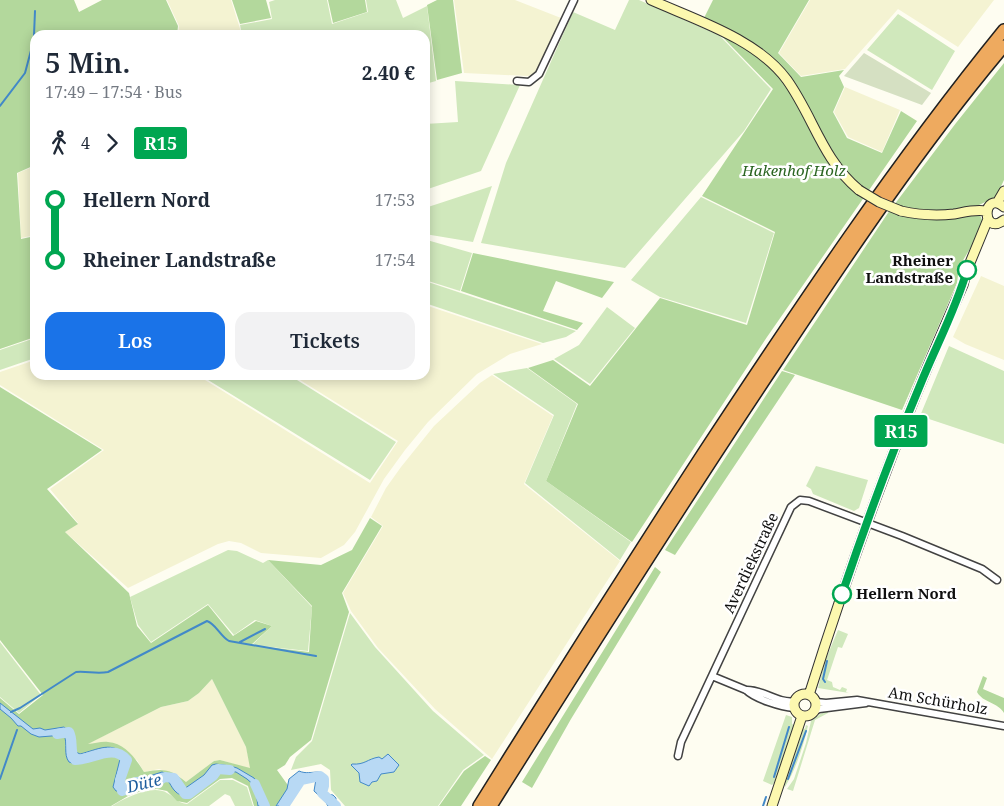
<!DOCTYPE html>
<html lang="de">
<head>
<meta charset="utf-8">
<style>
  body { margin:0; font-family:"Noto Serif",serif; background:#f2f2f3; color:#1f2937; height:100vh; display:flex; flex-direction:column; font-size:19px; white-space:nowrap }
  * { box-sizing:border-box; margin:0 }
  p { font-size:16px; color:#747a83 }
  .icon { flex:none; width:28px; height:28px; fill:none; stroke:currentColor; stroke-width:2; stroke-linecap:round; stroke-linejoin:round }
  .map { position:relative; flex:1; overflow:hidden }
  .details { position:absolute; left:30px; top:30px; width:400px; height:350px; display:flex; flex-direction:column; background:#fff; border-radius:15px; box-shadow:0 2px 12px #0003 }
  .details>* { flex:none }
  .badge { padding:0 10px; border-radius:4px; font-size:18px; line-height:32px }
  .map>.badge { position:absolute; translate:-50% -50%; box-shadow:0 0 0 2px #fff }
  .legs { display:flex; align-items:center; gap:8px; height:55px; padding:0 15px; font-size:16px }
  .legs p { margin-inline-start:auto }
  .summary { display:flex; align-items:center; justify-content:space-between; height:85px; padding:0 15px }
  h1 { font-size:28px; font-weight:600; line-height:38px }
  .action { display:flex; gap:10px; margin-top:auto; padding:10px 15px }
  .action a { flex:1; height:58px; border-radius:15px; background:#1a73e8; color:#fff; font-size:20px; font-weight:600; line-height:58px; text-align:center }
  .action a+a { background:#f2f2f3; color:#1f2937 }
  ul { padding:0 15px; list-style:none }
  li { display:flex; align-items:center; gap:18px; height:60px; font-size:19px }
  li i { display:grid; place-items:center; width:8px; height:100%; margin:0 6px; background:currentColor }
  li i::after { content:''; width:12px; height:12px; margin:-6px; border:4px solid; border-radius:50%; background:#fff }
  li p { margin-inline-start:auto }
  li:first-child i { background:linear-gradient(#0000 50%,currentColor 0) }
  li:last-child i { background:linear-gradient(currentColor 50%,#0000 0) }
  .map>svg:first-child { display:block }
  .farmland { fill:#f4f3d2 }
  .green { fill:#d0e8bc }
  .forest { fill:#b3d89c; fill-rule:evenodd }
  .cemetery { fill:#d5e0c2 }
  .water { fill:#b8d9f4; stroke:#4289c8 }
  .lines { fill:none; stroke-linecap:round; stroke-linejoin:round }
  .stream { stroke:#4289c8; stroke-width:2 }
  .river { stroke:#b8d9f4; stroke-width:10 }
  .street-casing { stroke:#424242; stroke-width:9 }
  .secondary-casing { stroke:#313131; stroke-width:11 }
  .highway-casing { stroke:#202020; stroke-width:14 }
  .street { stroke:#fff; stroke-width:6 }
  .secondary { stroke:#fcf8af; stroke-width:9 }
  .highway { stroke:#eeaa5f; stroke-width:11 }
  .secondary-bridge-casing { stroke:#313131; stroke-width:11; stroke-linecap:butt }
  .secondary-bridge { stroke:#fcf8af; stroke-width:9 }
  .line-1-casing { stroke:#fff; stroke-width:11 }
  .line-1 { stroke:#00a651; stroke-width:8 }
  .stop-1-dot { fill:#fff; stroke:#00a651; stroke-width:2.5 }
  .labels { text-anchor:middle; stroke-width:5; stroke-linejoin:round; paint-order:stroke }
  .park-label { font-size:15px; font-style:italic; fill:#2a6521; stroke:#fff }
  .stop-label { font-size:15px; font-weight:bold; fill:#0f0f0f; stroke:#fff; text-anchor:end }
  .street-label { font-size:15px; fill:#0f0f0f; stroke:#fff }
  .water-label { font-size:16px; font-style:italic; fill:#1c5c9d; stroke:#fff }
</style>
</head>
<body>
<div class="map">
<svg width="1004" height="806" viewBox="0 0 1004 806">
  <rect width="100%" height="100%" fill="#fefdf1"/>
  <path class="farmland" d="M167 0H231L242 35H178L179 26Z
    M454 0H515L561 18 538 69 534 74 528 76 464 73Z
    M810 0H994L958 47 898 9 845 69 801 76 779 53Z
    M845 87 900 110 882 152 848 137 834 112Z
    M35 166V235L21 238 18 173Z
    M981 276 1004 286V360L965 344 953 337Z
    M425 305 542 344 510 354 477 374 428 422 405 450 384 479 355 532 344 545 321 558 261 553 241 543 229 541 218 544 128 588 65 532 78 523 50 489 104 450 0 385V372L35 360V375H197L370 483 398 441 292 375H425Z
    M492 375 553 416 524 484 620 561 492 759 435 709 378 648 351 611 343 593 383 526 371 517 386 488 401 467 434 426 480 383Z
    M212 679 246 747 251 769 220 760 214 761 186 782 178 775 159 769 144 772 137 760 87 744 161 707 188 701 199 693Z"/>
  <path class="green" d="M275 0H327L332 24 368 12 366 0H396L403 18 427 6 436 81 425 84V35H242L240 25 272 19 269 2Z
    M629 0H639L719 35 771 89 744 131 625 268 481 243 506 163 573 12 615 30Z
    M898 14 955 51 932 90 867 50Z
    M455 81 520 85 481 171 425 190V124L458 122Z
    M492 186 473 242 425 234V208Z
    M701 197 774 233 746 323 660 297 631 280Z
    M427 240 472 253 460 291 425 280V246Z
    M425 281 576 331 566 337 543 343 425 303Z
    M607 307 635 328 590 384 554 359 579 345Z
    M35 338V358L0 370V350Z
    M949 346 1004 371V444L920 416Z
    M527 368 577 404 546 481 631 542 620 560 525 483 554 415 493 374Z
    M200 375H289L396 442 370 480Z
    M816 466 868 480 859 508 854 511 813 494 811 489 806 486Z
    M228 550 237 551 263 563 268 560 312 607 308 651 252 645 272 626 255 620 234 635 208 604 151 642 138 625 130 597Z
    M350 613 375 647 433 711 484 755 463 770 438 806H345L331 790 330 770 321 764 291 770 296 757 312 741Z
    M838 630 848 634 842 648 838 647 827 680 832 682 833 687 840 690 842 687 847 689 846 692 849 693 818 688 825 661Z
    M0 642 41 695 19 713 0 697Z
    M828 711V713L815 720 793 791 787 789 794 779 806 743 811 721 820 714Z
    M786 715 792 717V724L794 725 781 769H779L774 783 772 785 763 781Z
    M806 725 808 726C803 747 796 769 785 787L784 784 788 772 787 771 803 728 805 729Z
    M220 780H233L247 787 253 806H235L230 796 225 794 209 806H112C125 798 152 784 167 793 176 798 176 802 187 804Z"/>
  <path class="forest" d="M0 0H74L79 12 102 0H166L178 26 177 35H35V165L17 173 21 239 35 236V337L0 349Z
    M232 0H266L271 18 240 24Z
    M328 0H365L367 12 333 23Z
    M437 0H453L462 73 437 80 427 5Z
    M713 0H809L778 53 801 77 844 70 839 76 844 87 833 112 847 138 882 153 901 111 917 121 767 337 632 542 546 481 578 404 528 368 553 360 590 386 660 298 747 325 775 232 702 196 773 89 704 18Z
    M1004 63V180L996 197 979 205 977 214 981 217 983 223 977 237 959 267 957 283 902 410 783 370 888 213 956 123Z
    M473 253 614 282 602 298 556 281 543 311 583 323 577 330 461 291Z
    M782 371 795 375 675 555 665 550Z
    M0 387 102 450 47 489 78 524 65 532 129 593 137 626 151 643 208 605 233 636 256 621 272 626 251 645 309 652 312 606 268 560 321 565 352 550 370 518 382 526 342 593 349 612 311 740 290 757 285 765 277 770 295 795 288 806H254L248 786 232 778 220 779 187 803 177 801 167 791 157 789 144 790 128 796 111 806H0V698L19 714 43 695 0 640ZM212 679 246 747 250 768 220 760 214 761 186 782C171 769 164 768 144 772 136 759 125 743 108 742 102 741 94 744 88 744L161 707 188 701 199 693Z
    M655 567 661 572 571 719 532 788 522 782Z
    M983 676 987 678 983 689 1004 698V713C998 702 983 703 977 692Z
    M485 756 491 760 461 806H439L464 771Z"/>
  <path class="cemetery" d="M864 53 931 93 922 105 844 76Z"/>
  <path class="water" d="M0 703 33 729 40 728 45 730 64 727C73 733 70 741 72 750L80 754C97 750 114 739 126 758L119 779 121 785H124L130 779 143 778 162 772C173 775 173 783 181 790L184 789 204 775 212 765 216 764 230 766 237 768 254 778 259 785 264 806H258L255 786 247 779 236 772 215 770C212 774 188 794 183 794 180 795 178 794 176 792 170 787 170 779 162 778L154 781 133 782 123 791H116L113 787 120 759C110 748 103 753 91 756 84 758 79 759 72 763L69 762C63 754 68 744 64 735L39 737 31 734 21 726H18L11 718 0 709Z
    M388 754 399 765 394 772 381 774 377 781 372 782 369 786 360 782 359 773 351 765 352 764C365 765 367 759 379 757L382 759Z
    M299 771C306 774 311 772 319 772L323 780 320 788 325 794 333 795 336 798 335 806H328L325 801 314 791 316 779 313 777C294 783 293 791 282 806H276L287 789 289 779Z"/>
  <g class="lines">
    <path class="stream" d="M34 35 35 11
      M0 106 25 73 33 43
      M240 642 265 629
      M825 682 823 679 827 661
      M11 712 20 708 76 672C87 671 96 674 108 672L207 621C216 624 220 636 229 641L316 656
      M774 777 789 727
      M0 779 17 730
      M788 779 806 731
      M763 806 766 797"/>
    <path class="river" d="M57 734 69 732C74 741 69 751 75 760 93 760 113 743 127 760L120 780 122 791 130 789 136 782 158 781 165 777 174 778 185 794H189L213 776 218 769 230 770
      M255 784 265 806
      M284 806 301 780 320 776 324 779V786L322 793 336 806"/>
    <g class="street-casing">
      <path id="street" d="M517 81 529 82 539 74 574 0
        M712 676 746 690C755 699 781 707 794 708
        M746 690C763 689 778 704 795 701
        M816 702 826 703 857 700 1004 726
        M815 711 819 709 866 703
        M678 756 681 742 791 507 800 500 809 501 902 536 982 569 997 580"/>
    </g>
    <g class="secondary-casing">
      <path id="secondary" d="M651 0C696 20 757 39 787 80 814 118 822 159 859 190
        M997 203 1004 191
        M1004 207C982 189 981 237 1004 220
        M901 211C919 215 936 216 954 214 965 212 975 209 986 211
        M794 705a11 11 0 1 1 22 0a11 11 0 1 1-22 0Z
        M809 695C853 555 903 418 963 285L967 270 988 219
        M772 806 802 716"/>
    </g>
    <g class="highway-casing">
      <path id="highway" d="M479 806C553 687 628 569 704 452 799 308 895 164 1004 30
        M491 806C584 658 678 509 775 364 847 255 920 146 1004 46"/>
    </g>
    <use href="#street" class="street"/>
    <use href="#secondary" class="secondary"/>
    <use href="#highway" class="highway"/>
    <g class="secondary-bridge-casing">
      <path id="secondary-bridge" d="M859 190 879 202 901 211"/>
    </g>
    <use href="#secondary-bridge" class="secondary-bridge"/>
  </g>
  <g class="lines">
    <g class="line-1-casing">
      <path id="line-1" d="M842 594C866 523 892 452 921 383 936 346 956 309 967 270"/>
    </g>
    <use href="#line-1" class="line-1"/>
  </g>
  <g class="stop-1-dot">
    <circle cx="967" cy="270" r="9"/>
    <circle cx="842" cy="594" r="9"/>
  </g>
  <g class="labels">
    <g class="park-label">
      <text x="794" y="176">Hakenhof Holz</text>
    </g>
    <g class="stop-label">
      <text x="953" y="266">Rheiner<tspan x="953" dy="17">Landstraße</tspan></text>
      <text x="856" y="599" text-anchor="start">Hellern Nord</text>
    </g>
    <g class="street-label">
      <text transform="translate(751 563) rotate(-65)" y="5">Averdiekstraße</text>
      <text transform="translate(938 701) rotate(10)" y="5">Am Schürholz</text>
    </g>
    <g class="water-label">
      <text transform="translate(144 783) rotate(-14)" y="6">Düte</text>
    </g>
  </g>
</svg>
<b class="badge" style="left:901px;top:431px;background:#00a651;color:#fff">R15</b>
<section class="details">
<div class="summary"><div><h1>5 Min.</h1><p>17:49 – 17:54 · Bus</p></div><b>2.40 €</b></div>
<div class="legs"><svg class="icon" aria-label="walk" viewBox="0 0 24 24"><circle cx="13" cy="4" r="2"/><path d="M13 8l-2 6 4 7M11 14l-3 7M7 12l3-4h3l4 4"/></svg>4<svg class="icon" aria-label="forward" viewBox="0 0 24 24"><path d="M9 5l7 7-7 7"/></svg><b class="badge" style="background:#00a651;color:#fff">R15</b></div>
<ul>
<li><i style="color:#00a651"></i><b>Hellern Nord</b><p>17:53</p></li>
<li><i style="color:#00a651"></i><b>Rheiner Landstraße</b><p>17:54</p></li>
</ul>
<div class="action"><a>Los</a><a>Tickets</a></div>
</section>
</div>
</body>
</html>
